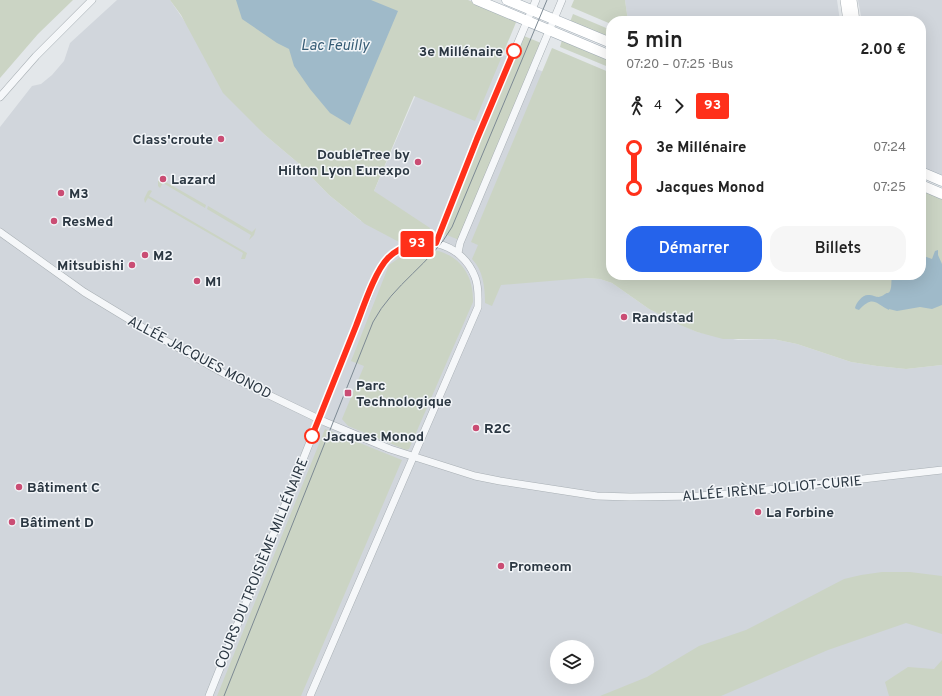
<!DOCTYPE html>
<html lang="fr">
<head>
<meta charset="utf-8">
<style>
  body { margin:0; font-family:Overpass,sans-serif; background:#f6f6f6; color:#222; height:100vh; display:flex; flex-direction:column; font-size:15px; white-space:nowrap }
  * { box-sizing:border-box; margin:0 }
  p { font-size:13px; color:#767676 }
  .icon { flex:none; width:22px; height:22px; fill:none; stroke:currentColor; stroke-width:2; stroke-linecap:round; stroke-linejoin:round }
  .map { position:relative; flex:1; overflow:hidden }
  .drawer { position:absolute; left:606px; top:16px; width:320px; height:264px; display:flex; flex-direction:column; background:#fff; border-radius:16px; box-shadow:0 4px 16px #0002 }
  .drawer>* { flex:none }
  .badge { padding:0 8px; border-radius:3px; font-size:14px; line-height:26px }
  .buttons { position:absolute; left:550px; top:640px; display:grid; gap:8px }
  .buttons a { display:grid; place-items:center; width:44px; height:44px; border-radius:50%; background:#fff; box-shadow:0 4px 16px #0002; font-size:20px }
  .map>.badge { position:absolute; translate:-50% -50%; box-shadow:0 0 0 2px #fff }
  .legs { display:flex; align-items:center; gap:6px; height:44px; padding:0 20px; font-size:13px }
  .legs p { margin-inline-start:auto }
  .head { display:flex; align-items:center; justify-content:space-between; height:68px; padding:0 20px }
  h1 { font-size:22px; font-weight:600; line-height:30px }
  .button { display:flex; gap:8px; margin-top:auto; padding:8px 20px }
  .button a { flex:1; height:46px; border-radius:16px; background:#2563eb; color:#fff; font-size:16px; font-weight:600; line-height:46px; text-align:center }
  .button a+a { background:#f6f6f6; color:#222 }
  ul { padding:0 20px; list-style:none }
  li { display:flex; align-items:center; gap:14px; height:40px; font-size:15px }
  li i { display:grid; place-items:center; width:6px; height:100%; margin:0 5px; background:currentColor }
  li i::after { content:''; width:10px; height:10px; margin:-5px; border:3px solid; border-radius:50%; background:#fff }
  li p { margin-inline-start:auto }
  li:first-child i { background:linear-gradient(#0000 50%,currentColor 0) }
  li:last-child i { background:linear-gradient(currentColor 50%,#0000 0) }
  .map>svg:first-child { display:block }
  .built { fill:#d1d6dc; fill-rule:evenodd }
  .green { fill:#cbd4c4 }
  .water { fill:#9fbac9 }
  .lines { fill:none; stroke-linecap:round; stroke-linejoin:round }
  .minor-casing { stroke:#a8afb4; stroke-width:8 }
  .secondary-casing { stroke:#a8afb4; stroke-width:10 }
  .primary-casing { stroke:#a2adb6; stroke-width:11 }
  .minor { stroke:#f5f7f9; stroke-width:7 }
  .secondary { stroke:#fff; stroke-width:9 }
  .primary { stroke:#fff; stroke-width:10 }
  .tram { stroke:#7c8993; stroke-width:1 }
  .line-1-casing { stroke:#fff; stroke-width:9 }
  .line-1 { stroke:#ff301a; stroke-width:6 }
  .stop-1-dot { fill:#fff; stroke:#ff301a; stroke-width:2 }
  .poi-dot { fill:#ca4d74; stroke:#f2f5f8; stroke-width:1.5 }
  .labels { text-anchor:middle; stroke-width:3; stroke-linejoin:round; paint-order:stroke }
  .stop-label { font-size:14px; font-weight:bold; fill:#2b3742; stroke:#f2f5f8; text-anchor:end }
  .poi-label { font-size:14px; font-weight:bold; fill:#2b3742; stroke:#f2f5f8; text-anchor:start }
  .street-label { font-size:14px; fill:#2b3742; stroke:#f2f5f8 }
  .water-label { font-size:15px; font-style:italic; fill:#365c75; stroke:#f2f5f8 }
</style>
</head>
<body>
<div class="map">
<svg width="942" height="696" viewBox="0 0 942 696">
  <rect width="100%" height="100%" fill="#e3e7ea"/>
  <path class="built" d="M117 0H170L255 124 265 135 297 162 329 195 361 221 444 30 601 96 586 278 600 279 612 283 649 309 697 332 738 340 773 339 797 344 851 362 877 366 906 369 942 365V696H0V127L32 86 41 84 52 75 64 61 70 43ZM557 647H587V677H557Z
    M625 0H837L840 21H628Z
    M858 0H942V176L921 167V21H862Z"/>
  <path class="green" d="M0 0H73L38 34 0 78Z
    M170 0H468L517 20 475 121 414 96 374 191 430 228 426 237 401 243 365 224 329 195 297 162 265 135 223 93 181 15Z
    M574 0H625L628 21H611V24L571 7Z
    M573 14 611 30V39L570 22Z
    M524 36 541 43 459 240 442 233Z
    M562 40 611 60V68L560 47Z
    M552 48 611 73V275H921V190L942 198V365L906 369 877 366 851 362 797 344 773 339H723L697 332 678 324 649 309 612 283 600 279 586 278 501 285 492 306 485 303C485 287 483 270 472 259L478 245 471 242Z
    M163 174 167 176 164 181 206 205 205 208 163 183 160 188 158 186V181Z
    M150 190 152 191 149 196 247 253 245 259H241L243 253 148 198 145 203 144 199 148 191Z
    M208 206 252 232 256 228 254 235 249 240 251 235 207 209Z
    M422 249C454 249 474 270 473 302L409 449 406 450 348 426 342 419 364 366 351 361 389 265 406 253Z
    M325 429 402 460 301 696H217Z
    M882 572H910L942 576V634L906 623 828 650 721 696H600L647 677 699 646 746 630 844 579 861 575Z
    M942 660V696H889L885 682 908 667 934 669Z"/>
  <path class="water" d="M236 0H371L398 11 350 125 330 113 310 89 294 66 289 49 277 43 242 19Z
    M938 250V255L942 264V305L932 309 920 307 897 311 889 309V310C875 303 873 295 859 310L856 309 855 308C856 303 862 295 868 295 876 295 877 300 885 294 888 292 888 294 890 291 892 287 891 280 892 275H921V255L932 259 935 251Z
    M748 275H814C793 284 770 279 748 275Z"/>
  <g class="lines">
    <g class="minor-casing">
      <path id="minor" d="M0 97 36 56 92 0
        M0 232 84 292 150 332 225 374 325 422 390 449 475 476 500 481 597 496 630 497 698 496 741 493 942 470
        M436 243 483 125 536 0
        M458 253 460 243 562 0
        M209 696 364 306C371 290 376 269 389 257 418 231 461 241 475 277 479 287 478 297 478 307L310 696"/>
    </g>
    <g class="secondary-casing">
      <path id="secondary" d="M845 0 848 21
        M852 0 855 21"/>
    </g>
    <g class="primary-casing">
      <path id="primary" d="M477 0 611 56
        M507 0 611 43
        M921 172 942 181
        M921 185 942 194"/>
    </g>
    <use href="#minor" class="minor"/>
    <use href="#secondary" class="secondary"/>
    <use href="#primary" class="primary"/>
    <path class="tram" d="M224 696 373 322C393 284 432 263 452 227L547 0"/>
  </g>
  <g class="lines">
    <g class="line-1-casing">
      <path id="line-1" d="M312 436C327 399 341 363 356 326 363 308 375 271 388 258 401 245 419 241 436 243L477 139 514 51"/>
    </g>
    <use href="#line-1" class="line-1"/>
  </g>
  <g class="stop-1-dot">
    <circle cx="514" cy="51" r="7"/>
    <circle cx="312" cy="436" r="7"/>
  </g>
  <g class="poi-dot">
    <circle cx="221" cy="139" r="4"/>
    <circle cx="418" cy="162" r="4"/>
    <circle cx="163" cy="179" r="4"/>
    <circle cx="61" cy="193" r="4"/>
    <circle cx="54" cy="221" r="4"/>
    <circle cx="145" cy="255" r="4"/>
    <circle cx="132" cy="265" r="4"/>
    <circle cx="197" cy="281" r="4"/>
    <circle cx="624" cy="317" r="4"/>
    <rect x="344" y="389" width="8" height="8" rx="2"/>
    <circle cx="476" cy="428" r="4"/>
    <circle cx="19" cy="487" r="4"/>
    <circle cx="758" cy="512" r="4"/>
    <circle cx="12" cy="522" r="4"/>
    <circle cx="501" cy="566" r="4"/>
  </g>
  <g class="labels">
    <g class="stop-label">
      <text x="503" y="56">3e Millénaire</text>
      <text x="323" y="441" text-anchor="start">Jacques Monod</text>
    </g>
    <g class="poi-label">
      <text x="213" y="144" text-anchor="end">Class'croute</text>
      <text x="410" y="159" text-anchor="end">DoubleTree by<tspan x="410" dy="16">Hilton Lyon Eurexpo</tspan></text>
      <text x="171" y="184">Lazard</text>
      <text x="69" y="198">M3</text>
      <text x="62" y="226">ResMed</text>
      <text x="153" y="260">M2</text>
      <text x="124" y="270" text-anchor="end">Mitsubishi</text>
      <text x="205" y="286">M1</text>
      <text x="632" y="322">Randstad</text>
      <text x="356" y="390">Parc<tspan x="356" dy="16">Technologique</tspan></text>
      <text x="484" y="433">R2C</text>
      <text x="27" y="492">Bâtiment C</text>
      <text x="766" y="517">La Forbine</text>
      <text x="20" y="527">Bâtiment D</text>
      <text x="509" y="571">Promeom</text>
    </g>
    <g class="street-label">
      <text transform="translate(200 357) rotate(28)" y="5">ALLÉE JACQUES MONOD</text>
      <text transform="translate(772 488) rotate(-5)" y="5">ALLÉE IRÈNE JOLIOT-CURIE</text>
      <text transform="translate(261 563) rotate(-68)" y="5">COURS DU TROISIÈME MILLÉNAIRE</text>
    </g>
    <g class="water-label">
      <text x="335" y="50">Lac Feuilly</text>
    </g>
  </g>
</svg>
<div class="buttons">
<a><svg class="icon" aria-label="layers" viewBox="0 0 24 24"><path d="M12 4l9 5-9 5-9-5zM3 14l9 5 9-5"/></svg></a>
</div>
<b class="badge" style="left:417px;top:244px;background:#ff301a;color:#fff">93</b>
<section class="drawer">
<div class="head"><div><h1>5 min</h1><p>07:20 – 07:25 · Bus</p></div><b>2.00 €</b></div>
<div class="legs"><svg class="icon" aria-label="walk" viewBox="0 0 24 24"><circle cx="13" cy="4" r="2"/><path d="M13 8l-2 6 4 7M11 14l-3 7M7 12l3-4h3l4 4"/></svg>4<svg class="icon" aria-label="forward" viewBox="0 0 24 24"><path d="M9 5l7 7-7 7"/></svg><b class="badge" style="background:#ff301a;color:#fff">93</b></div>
<ul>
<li><i style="color:#ff301a"></i><b>3e Millénaire</b><p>07:24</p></li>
<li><i style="color:#ff301a"></i><b>Jacques Monod</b><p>07:25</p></li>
</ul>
<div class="button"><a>Démarrer</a><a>Billets</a></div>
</section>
</div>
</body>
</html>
